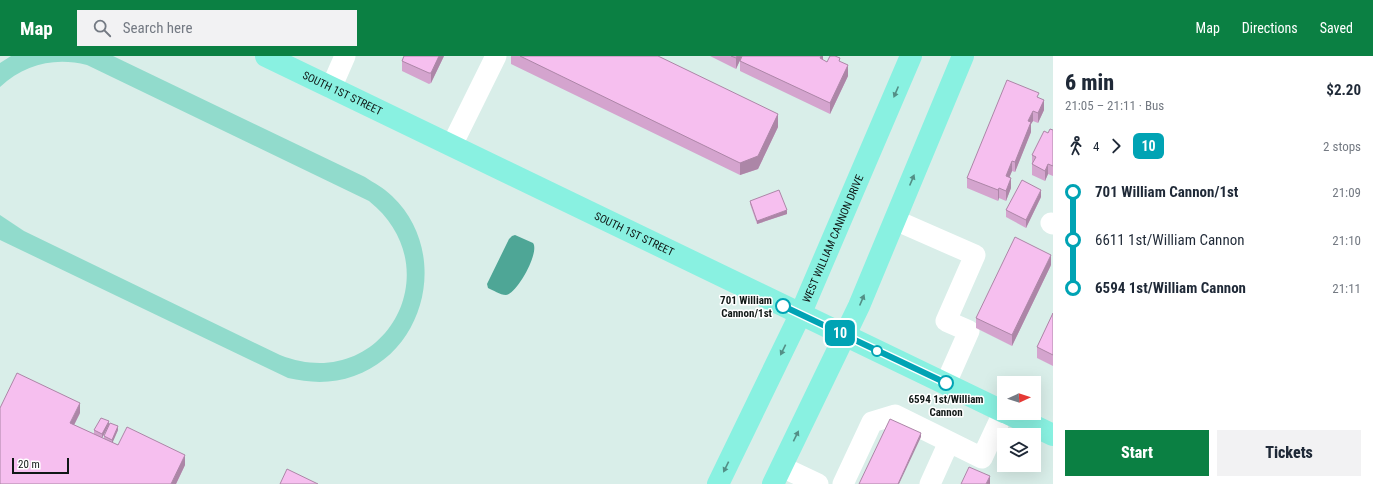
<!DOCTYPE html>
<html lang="en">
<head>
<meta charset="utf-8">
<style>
  body { margin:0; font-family:"Roboto Condensed",sans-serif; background:#f2f2f3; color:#1f2937; height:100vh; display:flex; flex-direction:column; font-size:15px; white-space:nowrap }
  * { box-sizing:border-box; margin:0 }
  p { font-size:13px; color:#747a83 }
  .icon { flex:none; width:22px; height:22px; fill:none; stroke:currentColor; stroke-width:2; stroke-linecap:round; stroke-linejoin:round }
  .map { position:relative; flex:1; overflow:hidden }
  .sheet { display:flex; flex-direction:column; background:#fff; width:320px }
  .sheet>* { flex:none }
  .badge { padding:0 8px; border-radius:6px; font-size:14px; line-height:26px }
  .needle { width:26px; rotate:87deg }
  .buttons { position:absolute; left:997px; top:320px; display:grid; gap:8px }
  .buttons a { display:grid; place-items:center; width:44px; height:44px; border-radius:0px; background:#fff; box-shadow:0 4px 16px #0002; font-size:20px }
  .scale { position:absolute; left:12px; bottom:10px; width:57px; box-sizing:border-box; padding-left:4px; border:2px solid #101816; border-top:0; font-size:11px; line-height:14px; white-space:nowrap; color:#101816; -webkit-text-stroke:3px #fff; paint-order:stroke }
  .map>.badge { position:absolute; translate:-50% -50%; box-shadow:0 0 0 2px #fff }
  .legs { display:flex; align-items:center; gap:6px; height:44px; padding:0 12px; font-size:13px }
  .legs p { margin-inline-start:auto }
  .overview { display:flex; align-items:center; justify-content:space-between; height:68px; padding:0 12px }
  h1 { font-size:22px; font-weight:800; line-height:30px }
  .cta { display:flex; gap:8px; margin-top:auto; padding:8px 12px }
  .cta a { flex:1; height:46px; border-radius:0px; background:#0b8043; color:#fff; font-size:16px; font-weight:800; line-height:46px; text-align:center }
  .cta a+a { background:#f2f2f3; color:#1f2937 }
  ul { padding:0 12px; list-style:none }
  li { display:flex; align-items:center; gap:14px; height:48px; font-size:15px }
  li i { display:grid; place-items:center; width:6px; height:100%; margin:0 5px; background:currentColor }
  li i::after { content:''; width:10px; height:10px; margin:-5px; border:3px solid; border-radius:50%; background:#fff }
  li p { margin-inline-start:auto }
  li:first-child i { background:linear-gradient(#0000 50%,currentColor 0) }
  li:last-child i { background:linear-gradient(currentColor 50%,#0000 0) }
  header { display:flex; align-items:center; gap:24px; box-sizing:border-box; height:56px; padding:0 20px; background:#0b8043; color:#fff }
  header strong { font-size:19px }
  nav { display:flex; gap:22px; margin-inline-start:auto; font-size:14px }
  .search { width:280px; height:36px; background:#f2f2f3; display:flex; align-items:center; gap:10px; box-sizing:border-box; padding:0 14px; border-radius:0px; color:#747a83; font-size:15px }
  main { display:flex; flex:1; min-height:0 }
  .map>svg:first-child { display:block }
  .green { fill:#91dbcc }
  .water { fill:#4ea696 }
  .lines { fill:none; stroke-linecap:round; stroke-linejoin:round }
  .minor { stroke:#fff; stroke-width:21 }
  .major { stroke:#89f1e1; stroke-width:22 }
  .wall { fill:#d4a4ce }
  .shaded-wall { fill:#ac86a7 }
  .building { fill:#f6bfef; stroke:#ac86a7 }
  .oneway { fill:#538f86 }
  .line-1-casing { stroke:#fff; stroke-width:9 }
  .line-1 { stroke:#00a3b4; stroke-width:6 }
  .stop-1-dot { fill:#fff; stroke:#00a3b4; stroke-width:2 }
  .labels { text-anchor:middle; stroke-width:3; stroke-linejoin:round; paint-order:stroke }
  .street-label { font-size:11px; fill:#101816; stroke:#fff }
  .stop-label { font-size:11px; font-weight:bold; fill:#101816; stroke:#fff; text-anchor:end }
</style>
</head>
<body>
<header>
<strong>Map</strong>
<div class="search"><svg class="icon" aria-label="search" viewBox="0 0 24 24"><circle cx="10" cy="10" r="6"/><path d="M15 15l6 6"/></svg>Search here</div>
<nav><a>Map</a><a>Directions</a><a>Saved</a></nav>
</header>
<main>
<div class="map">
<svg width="1053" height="428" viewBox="0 0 1053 428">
  <rect width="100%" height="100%" fill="#d9eee9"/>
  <path class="green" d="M11 0H113L365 121C374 127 384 132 392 140 449 194 428 294 354 320 332 328 310 327 288 322L0 184V159L24 175 280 299C383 340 454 213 369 145L87 9C55 1 25 8 0 31V7Z"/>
  <path class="water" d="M515 179 533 187C540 196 517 238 506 239 500 239 493 234 488 232L487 228 509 183 512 180Z"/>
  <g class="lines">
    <path class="minor" d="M331 32 345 0
      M452 89 496 0
      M895 164 975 199 946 265 969 275 946 327
      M1051 167 1053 168
      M782 411 818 428
      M843 428 872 366 895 359 982 402 1004 355
      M930 428 949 386"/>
    <g class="major">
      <path id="s1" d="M266 0 1004 356"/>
      <path d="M1007 357 1053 379"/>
      <path id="s2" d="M718 428 800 259 911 0"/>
      <path d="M773 428 859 250 963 0"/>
    </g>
  </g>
  <path class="wall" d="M444 0 431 27 429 28 402 15V5Z
    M511 0H658L778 71 758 113 740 119 511 8Z
    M710 0H742L736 13Z
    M823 0V4L827 6H840L848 20 830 58 740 15V5Z
    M1039 42 1044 54 1038 67 1033 65 1031 68V76L1015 116 1012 115 1009 121 1011 132 1006 145 999 142 998 145 967 132V122Z
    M1053 74V120L1048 118 1045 125 1032 119V99L1048 77Z
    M1041 141 1026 172 1006 161V154Z
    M750 145 787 158 757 168 750 148Z
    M1051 209 1012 290 976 272V262Z
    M1053 257V310L1037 302V291Z
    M80 357 74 369 94 378V374L109 369 102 382 104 383V380L118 374 112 386 118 389 185 409 176 428H0Z"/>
  <path class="shaded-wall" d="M439 0H444L431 27V17Z
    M737 0H742L736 13V2Z
    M821 0H823V5L820 2Z
    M848 9V20L830 58V47Z
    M1044 44V54L1038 67V57Z
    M1033 55V65L1031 68V76L1015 116V106L1028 65Z
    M778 58V71L758 113 740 119V107Z
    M1012 105V115L1006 130V120Z
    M1048 108V118L1045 125V115Z
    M1011 122V132L1006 145V135Z
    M999 132V142L998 145V134Z
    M1041 134V141L1026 172V164Z
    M787 154V158L757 168V165Z
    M1051 199V209L1012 290V279Z
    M80 347V357L70 377V367Z
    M109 365V369L102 382V378Z
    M118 370V374L112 388V384Z
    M921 377V381L899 428H898Z
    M185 399V409L176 428H171Z
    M990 420V428H986Z"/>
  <path class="building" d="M404 0H439L431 17H429L402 5Z
    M520 0H658L778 58 758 100 740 107Z
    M731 0H737L736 2Z
    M742 0H821L820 2 827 6 830 0H835L840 2 839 5 848 9 830 47 740 5Z
    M1007 24 1039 37 1037 41 1044 44 1038 57 1033 55 1028 65 1031 66 1015 106 1012 105 1006 120 1011 122 1006 135 999 132 998 134 967 122Z
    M1050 73 1053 74V110L1048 108 1045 115 1032 108 1036 101 1032 99 1044 75 1048 77Z
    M1022 124 1041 134 1026 164 1006 154Z
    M779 134 787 154 757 165 750 145Z
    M1015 181 1051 199 1012 279 976 262Z
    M1053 257V299L1037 291Z
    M17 317 80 347 70 367 118 389 127 371 185 399 171 428H0V352Z
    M101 362 109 365 102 378 94 374Z
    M890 363 921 377 898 428H859Z
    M110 367 118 370 112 384 104 380Z
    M969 411 990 420 986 428H961Z
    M287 413 318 428H280Z"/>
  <defs><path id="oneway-solid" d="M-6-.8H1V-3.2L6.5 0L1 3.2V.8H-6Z"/></defs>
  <g class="oneway">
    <use href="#oneway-solid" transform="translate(896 36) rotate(113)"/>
    <use href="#oneway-solid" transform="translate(912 124) rotate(-67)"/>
    <use href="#oneway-solid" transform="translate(862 244) rotate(-67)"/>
    <use href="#oneway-solid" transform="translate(783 294) rotate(116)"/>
    <use href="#oneway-solid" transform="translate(796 380) rotate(-64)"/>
    <use href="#oneway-solid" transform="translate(726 411) rotate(116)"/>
  </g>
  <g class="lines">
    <g class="line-1-casing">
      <path id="line-1" d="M783 250 946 327"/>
    </g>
    <use href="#line-1" class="line-1"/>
  </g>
  <g class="stop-1-dot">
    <circle cx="783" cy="250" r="7"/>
    <circle cx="877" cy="295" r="5"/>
    <circle cx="946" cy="327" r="7"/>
  </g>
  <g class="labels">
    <g class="street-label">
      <text dy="4" stroke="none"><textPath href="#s1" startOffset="85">SOUTH 1ST STREET</textPath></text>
      <text dy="4" stroke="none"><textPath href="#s1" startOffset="409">SOUTH 1ST STREET</textPath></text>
      <text dy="4" stroke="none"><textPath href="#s2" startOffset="271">WEST WILLIAM CANNON DRIVE</textPath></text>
    </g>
    <g class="stop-label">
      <text x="772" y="248">701 William<tspan x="772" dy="13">Cannon/1st</tspan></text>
      <text x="946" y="347" text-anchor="middle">6594 1st/William<tspan x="946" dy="13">Cannon</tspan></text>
    </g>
  </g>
</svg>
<div class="buttons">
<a><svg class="needle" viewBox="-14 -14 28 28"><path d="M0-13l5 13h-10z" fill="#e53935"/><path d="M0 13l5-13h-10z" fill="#747a83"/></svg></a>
<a><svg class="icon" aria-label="layers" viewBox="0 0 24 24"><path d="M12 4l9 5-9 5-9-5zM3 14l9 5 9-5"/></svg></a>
</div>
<div class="scale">20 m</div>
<b class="badge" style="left:840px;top:277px;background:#00a3b4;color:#fff">10</b>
</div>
<section class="sheet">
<div class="overview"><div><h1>6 min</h1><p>21:05 – 21:11 · Bus</p></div><b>$2.20</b></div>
<div class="legs"><svg class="icon" aria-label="walk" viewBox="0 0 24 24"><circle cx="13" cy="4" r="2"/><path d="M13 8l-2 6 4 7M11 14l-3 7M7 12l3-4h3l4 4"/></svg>4<svg class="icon" aria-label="forward" viewBox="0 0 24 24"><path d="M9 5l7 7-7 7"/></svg><b class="badge" style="background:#00a3b4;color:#fff">10</b><p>2 stops</p></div>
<ul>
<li><i style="color:#00a3b4"></i><b>701 William Cannon/1st</b><p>21:09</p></li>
<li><i style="color:#00a3b4"></i><span>6611 1st/William Cannon</span><p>21:10</p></li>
<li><i style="color:#00a3b4"></i><b>6594 1st/William Cannon</b><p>21:11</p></li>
</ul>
<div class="cta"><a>Start</a><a>Tickets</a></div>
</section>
</main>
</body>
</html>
